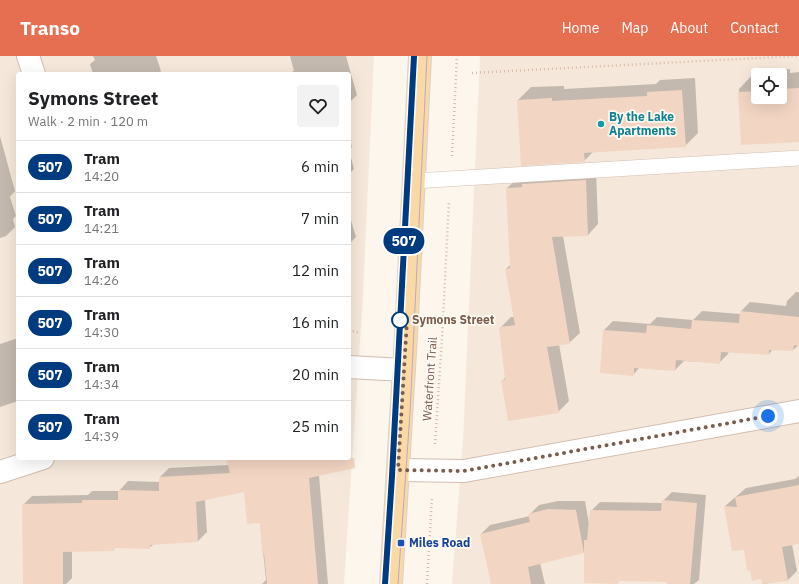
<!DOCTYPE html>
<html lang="en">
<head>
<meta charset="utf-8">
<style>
  body { margin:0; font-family:"IBM Plex Sans",sans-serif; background:#f2f2f2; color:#202124; height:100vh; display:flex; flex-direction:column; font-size:15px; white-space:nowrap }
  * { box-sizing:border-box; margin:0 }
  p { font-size:13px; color:#757577 }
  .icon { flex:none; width:22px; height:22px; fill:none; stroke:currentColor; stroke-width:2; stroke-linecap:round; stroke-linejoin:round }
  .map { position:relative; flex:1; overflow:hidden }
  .drawer { position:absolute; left:16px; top:16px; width:335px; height:388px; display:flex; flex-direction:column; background:#fff; border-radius:4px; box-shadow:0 4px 16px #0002 }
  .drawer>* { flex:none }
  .badge { padding:0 8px; border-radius:13px; font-size:14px; line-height:26px }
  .fabs { position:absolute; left:751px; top:12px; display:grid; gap:8px }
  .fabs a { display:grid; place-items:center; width:36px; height:36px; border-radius:4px; background:#fff; box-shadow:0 4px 16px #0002; font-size:20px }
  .you { position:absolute; width:20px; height:20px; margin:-10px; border:3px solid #fff; border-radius:50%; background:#1a73e8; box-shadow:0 0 0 6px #1a73e833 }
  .map>.badge { position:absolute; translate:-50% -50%; box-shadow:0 0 0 2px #fff }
  .round { display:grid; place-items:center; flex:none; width:42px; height:42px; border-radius:4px; background:#f2f2f2 }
  .head { display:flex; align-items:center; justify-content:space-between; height:68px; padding:0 12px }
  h1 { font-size:19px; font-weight:700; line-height:30px }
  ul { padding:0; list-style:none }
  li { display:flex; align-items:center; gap:12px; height:52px; padding:0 12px; border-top:1px solid #e0e0e0 }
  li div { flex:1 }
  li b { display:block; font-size:15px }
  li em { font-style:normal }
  li .badge { min-width:44px; font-weight:700; text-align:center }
  header { display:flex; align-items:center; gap:24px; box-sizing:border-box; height:56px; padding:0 20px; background:#e76f51; color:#fff }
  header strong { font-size:19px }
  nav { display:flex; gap:22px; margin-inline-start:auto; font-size:14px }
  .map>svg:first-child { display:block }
  .residential { fill:#f5e8da; fill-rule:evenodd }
  .shadow { fill:#0003; fill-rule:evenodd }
  .building { fill:#f3d5c3 }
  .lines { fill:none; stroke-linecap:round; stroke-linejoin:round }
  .service-casing { stroke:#d1beb0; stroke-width:16 }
  .minor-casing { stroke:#d1beb0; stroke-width:24 }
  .primary-casing { stroke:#dad1cd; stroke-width:24 }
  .path { stroke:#d9b8a5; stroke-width:2.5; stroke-dasharray:1 3; stroke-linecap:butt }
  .service { stroke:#fff; stroke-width:15 }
  .minor { stroke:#fff; stroke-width:22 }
  .primary { stroke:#fbd9a5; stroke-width:22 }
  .tram { stroke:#b9a8c9; stroke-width:1 }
  .line-casing { stroke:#fff; stroke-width:9 }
  .line { stroke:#003b80; stroke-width:6 }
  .walk { stroke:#7a5c4d; stroke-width:4; stroke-dasharray:0 7.2 }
  .culture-dot { fill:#0f9aa8; stroke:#fffaf3; stroke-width:1.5 }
  .stop-dot { fill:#fff; stroke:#003b80; stroke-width:2 }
  .transit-dot { fill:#1a4fb4; stroke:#fffaf3; stroke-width:1.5 }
  .labels { text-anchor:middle; stroke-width:3.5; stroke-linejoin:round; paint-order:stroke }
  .culture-label { font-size:12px; font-weight:bold; fill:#0d838f; stroke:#fffaf3; text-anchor:start }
  .stop-label { font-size:12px; font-weight:bold; fill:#7a5c4d; stroke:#fffaf3; text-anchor:start }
  .street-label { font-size:12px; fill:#7a5c4d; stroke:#fffaf3 }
  .transit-label { font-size:12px; font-weight:bold; fill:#164399; stroke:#fffaf3; text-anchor:start }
</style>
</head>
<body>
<header>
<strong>Transo</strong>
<nav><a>Home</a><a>Map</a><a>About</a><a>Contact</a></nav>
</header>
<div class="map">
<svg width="799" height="528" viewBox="0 0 799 528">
  <rect width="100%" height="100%" fill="#fdf6ec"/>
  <path class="residential" d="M0 0H374L363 238 344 528H0ZM18 18H349V402H18Z
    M480 0H799V528H452L463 384ZM758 19H780V41H758Z"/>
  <path class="shadow" d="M93 0H156L161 15 158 18H93L90 8 95 4Z
    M290 0H346L357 39 349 47V18H286L294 15Z
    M790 13V17L799 16V85L742 88 739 33 756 15ZM758 19H780V41H758Z
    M695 22 698 77 685 90 594 95 584 105 518 44 531 31 564 30V33L656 28 660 24Z
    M0 80 15 135 10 141 16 160 13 163 15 171 6 180 0 182Z
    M349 81 352 91 349 94 354 113 349 118Z
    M596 114 598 168 588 179 563 180 580 277 569 287 559 288 569 345 558 356 502 325 506 321 500 272 511 261H514L506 213 511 208 507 132 518 122Z
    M349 158 356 181 349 188Z
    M796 236H799V289L793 294 773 293 769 298 729 295 728 298 719 307 684 305 675 314 640 311 633 319 604 274 613 265 650 268 657 261 693 264 702 255 741 258V255L750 246 786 250 787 245Z
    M18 282V345L0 351V288Z
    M229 402H333L319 419 328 528H262L266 524 260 466 245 435 205 443 207 476 198 485 154 488 149 492 116 491 113 494 72 495V522L66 528H24L23 449 32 440 88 439 92 435H119L128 425 160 426V421L169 412 229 409Z
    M799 420V487L792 488 797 515 788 524 763 528 762 521 751 513 745 492 733 494 725 450 746 432 795 423Z
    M672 436 706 439 699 524 694 528H668V525L620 524 618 526 585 495 583 496 540 507 545 528H490L492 527 481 478 490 469 530 460V458L539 449 558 445H585L589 468 591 455 600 446 663 447V445Z"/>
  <path class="building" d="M799 32V86L741 89 738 36 758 35V41H780V33Z
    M682 34 686 91 584 97 585 106 521 110 517 44 552 42V45L647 40V36Z
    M586 124 588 180 552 181 570 288 547 291 559 357 508 365 501 324H505L499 271 515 269 505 213 510 212 506 132 522 131V128Z
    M740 255 799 261V290L794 289 793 295 769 294V299L721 296 720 308 676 304 675 315 634 312V320L600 317 603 274 646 277 647 269 691 273 692 264 739 267Z
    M226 402H354L355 412 309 422 318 528H267L264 497H262L260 467 247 468 244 436 196 446 198 486 150 489V493L114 492V495L63 496V528H23L22 448 82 447V444H118V434L159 435V421L230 417Z
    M799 429V488L782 491 788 525 762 528 761 523 752 525 750 514 747 515 744 494 732 495 724 450 737 451 735 441Z
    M662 444 697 447 690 528H667V526L618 525V528L584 527V484H587L590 454 661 455Z
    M548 453 576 454 584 497 528 511 531 528H491L480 478 530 466 528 458Z"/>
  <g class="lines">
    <g class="service-casing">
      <path id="service" d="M414 125 799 102"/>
    </g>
    <g class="minor-casing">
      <path id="minor" d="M28 0 34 18
        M349 311 404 314
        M399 414 464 415 799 355
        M0 416 43 402"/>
    </g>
    <g class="primary-casing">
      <path id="primary" d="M391 528 406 280 420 0"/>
    </g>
    <path class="path" d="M472 17 797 0
      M452 100 457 0
      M349 274 360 277
      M435 388 442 283 449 145
      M427 528 432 441"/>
    <use href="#service" class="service"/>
    <use href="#minor" class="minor"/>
    <use href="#primary" class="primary"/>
    <path class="tram" d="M385 528 392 420 414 0
      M398 528 410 357 427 0"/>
  </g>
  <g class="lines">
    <g class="line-casing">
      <path id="line" d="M385 528 392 420 414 0"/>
    </g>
    <use href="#line" class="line"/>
    <path class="walk" d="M400 264 407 265 398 414 464 415 768 360"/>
  </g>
  <circle class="culture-dot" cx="601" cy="68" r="4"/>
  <circle class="stop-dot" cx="400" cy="264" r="8"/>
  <rect class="transit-dot" x="397" y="483" width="8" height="8" rx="2"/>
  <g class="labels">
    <g class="culture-label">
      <text x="609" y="65">By the Lake<tspan x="609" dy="14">Apartments</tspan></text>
    </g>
    <g class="stop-label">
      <text x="412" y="268">Symons Street</text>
    </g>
    <g class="street-label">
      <text transform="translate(430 323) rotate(-86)" y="4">Waterfront Trail</text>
    </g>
    <g class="transit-label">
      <text x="409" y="491">Miles Road</text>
    </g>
  </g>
</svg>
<div class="fabs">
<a><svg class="icon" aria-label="locate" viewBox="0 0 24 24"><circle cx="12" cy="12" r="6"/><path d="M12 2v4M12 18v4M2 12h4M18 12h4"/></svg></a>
</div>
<div class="you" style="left:768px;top:360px"></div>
<b class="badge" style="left:404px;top:185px;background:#003b80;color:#fff">507</b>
<section class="drawer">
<div class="head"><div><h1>Symons Street</h1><p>Walk · 2 min · 120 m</p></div><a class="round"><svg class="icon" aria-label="heart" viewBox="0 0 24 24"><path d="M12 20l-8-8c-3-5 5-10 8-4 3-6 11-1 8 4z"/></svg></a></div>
<ul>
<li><span class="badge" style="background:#003b80;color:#fff">507</span><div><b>Tram</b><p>14:20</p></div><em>6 min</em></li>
<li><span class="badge" style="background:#003b80;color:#fff">507</span><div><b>Tram</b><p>14:21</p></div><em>7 min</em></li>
<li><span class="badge" style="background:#003b80;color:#fff">507</span><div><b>Tram</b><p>14:26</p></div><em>12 min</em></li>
<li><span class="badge" style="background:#003b80;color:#fff">507</span><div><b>Tram</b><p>14:30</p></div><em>16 min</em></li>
<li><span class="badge" style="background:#003b80;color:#fff">507</span><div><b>Tram</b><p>14:34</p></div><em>20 min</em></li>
<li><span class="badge" style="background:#003b80;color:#fff">507</span><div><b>Tram</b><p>14:39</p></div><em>25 min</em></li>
</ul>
</section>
</div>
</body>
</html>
